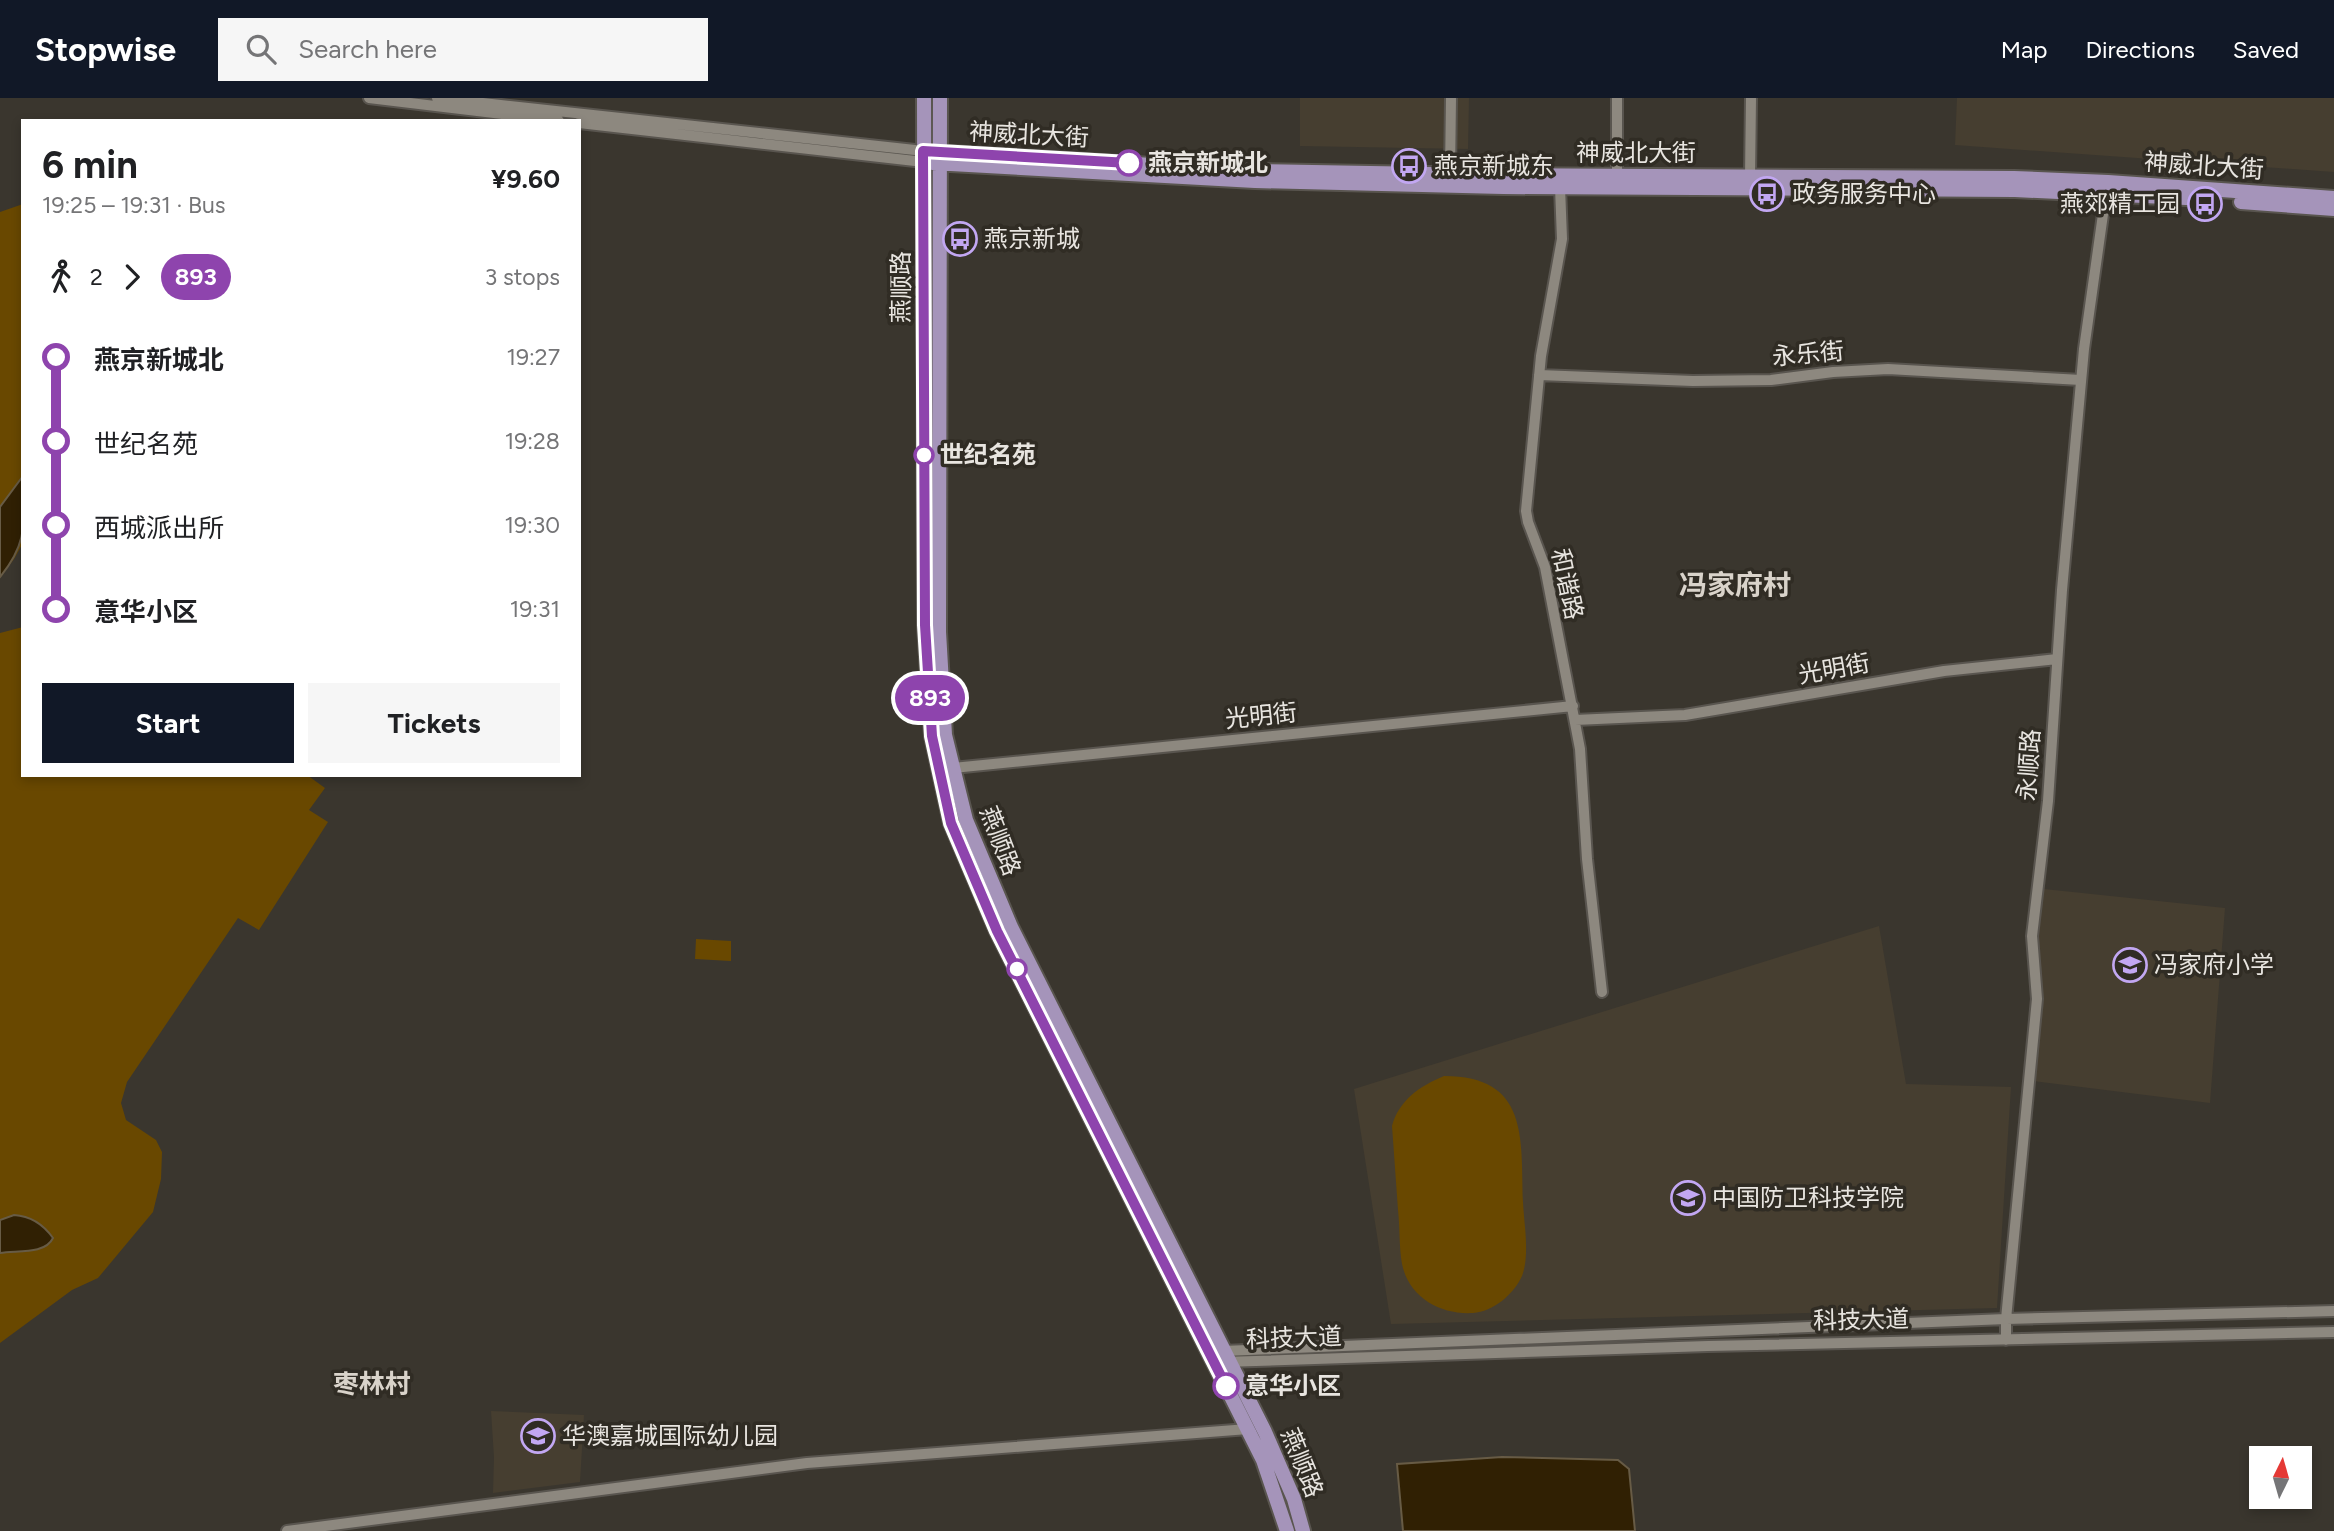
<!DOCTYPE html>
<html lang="en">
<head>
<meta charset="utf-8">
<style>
  body { margin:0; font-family:Figtree,"Noto Sans SC",sans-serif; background:#f6f6f6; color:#202124; height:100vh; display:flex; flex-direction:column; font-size:26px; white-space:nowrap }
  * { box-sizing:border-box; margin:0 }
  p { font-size:23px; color:#757577 }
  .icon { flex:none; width:38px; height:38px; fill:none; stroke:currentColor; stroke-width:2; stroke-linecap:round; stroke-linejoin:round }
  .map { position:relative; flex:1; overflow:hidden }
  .drawer { position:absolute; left:21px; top:21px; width:560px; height:658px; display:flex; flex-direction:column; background:#fff; border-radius:0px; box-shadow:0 4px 10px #0003 }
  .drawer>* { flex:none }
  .badge { padding:0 14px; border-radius:23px; font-size:24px; line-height:46px }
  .needle { width:46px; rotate:5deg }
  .fabs { position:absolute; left:2249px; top:1348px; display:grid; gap:14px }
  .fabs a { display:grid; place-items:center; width:63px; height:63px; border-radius:0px; background:#fff; box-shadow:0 4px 10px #0003; font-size:35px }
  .map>.badge { position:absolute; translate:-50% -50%; box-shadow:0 0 0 4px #fff }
  .legs { display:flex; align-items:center; gap:10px; height:77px; padding:0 21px; font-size:23px }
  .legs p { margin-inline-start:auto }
  .overview { display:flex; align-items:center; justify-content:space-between; height:119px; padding:0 21px }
  h1 { font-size:38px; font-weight:700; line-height:52px }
  .action { display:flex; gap:14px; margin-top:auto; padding:14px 21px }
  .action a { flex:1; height:80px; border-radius:0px; background:#111827; color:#fff; font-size:28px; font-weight:700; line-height:80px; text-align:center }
  .action a+a { background:#f6f6f6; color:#202124 }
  ul { padding:0 21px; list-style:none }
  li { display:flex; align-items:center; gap:24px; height:84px; font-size:26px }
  li i { display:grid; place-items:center; width:10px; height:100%; margin:0 9px; background:currentColor }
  li i::after { content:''; width:18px; height:18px; margin:-9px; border:5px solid; border-radius:50%; background:#fff }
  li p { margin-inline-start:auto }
  li:first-child i { background:linear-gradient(#0000 50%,currentColor 0) }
  li:last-child i { background:linear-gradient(currentColor 50%,#0000 0) }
  header { display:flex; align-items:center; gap:42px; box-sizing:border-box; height:98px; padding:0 35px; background:#111827; color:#fff }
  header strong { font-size:33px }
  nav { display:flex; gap:38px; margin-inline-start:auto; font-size:24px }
  .search { width:490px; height:63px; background:#f6f6f6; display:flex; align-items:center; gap:18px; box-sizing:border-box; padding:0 24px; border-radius:0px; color:#757577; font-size:26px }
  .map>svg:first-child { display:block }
  .built { fill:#463e30 }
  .green { fill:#694800 }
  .water { fill:#302003; stroke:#675b45; stroke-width:2 }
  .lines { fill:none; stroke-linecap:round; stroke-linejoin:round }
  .minor-casing { stroke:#59554f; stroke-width:14 }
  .major-casing { stroke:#59554f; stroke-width:18 }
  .minor { stroke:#8d887f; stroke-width:10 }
  .major { stroke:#a594ba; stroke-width:14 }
  .line-1-casing { stroke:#fff; stroke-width:16 }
  .line-1 { stroke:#8e44ad; stroke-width:10 }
  .stop-1-dot { fill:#fff; stroke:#8e44ad; stroke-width:3.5 }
  .labels { text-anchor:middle; stroke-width:7; stroke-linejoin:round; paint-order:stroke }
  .street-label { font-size:24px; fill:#e8e5e0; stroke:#302c24 }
  .stop-label { font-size:24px; font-weight:bold; fill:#e8e5e0; stroke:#302c24; text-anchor:start }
  .poi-label { font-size:24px; fill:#e8e5e0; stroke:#302c24; text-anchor:start }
  .neighbourhood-label { font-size:26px; font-weight:bold; fill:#d9d3ca; stroke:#302c24 }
  .quarter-label { font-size:28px; font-weight:bold; fill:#d9d3ca; stroke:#302c24 }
</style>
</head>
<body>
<header>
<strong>Stopwise</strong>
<div class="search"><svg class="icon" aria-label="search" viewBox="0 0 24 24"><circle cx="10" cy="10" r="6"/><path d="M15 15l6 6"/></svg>Search here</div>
<nav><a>Map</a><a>Directions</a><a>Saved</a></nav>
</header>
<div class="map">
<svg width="2334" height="1433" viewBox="0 0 2334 1433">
  <rect width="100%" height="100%" fill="#3a362e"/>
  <path class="built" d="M1300 0H1469L1468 51 1300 48Z
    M1957 0H2334V74L1955 47Z
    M2044 791 2225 810 2210 1005 2033 983 2042 901 2037 833Z
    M1879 828 1906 986 2011 989 1997 1210 1391 1226 1354 991Z
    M491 1313 584 1317 580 1384 493 1395 494 1359Z"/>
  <path class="green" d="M23 106V445L14 461 0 479V114Z
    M23 529V677H307L325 690 309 712 328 724 259 832 238 820 127 984 121 1005 126 1022 156 1042 162 1054 161 1081 153 1114 98 1180 72 1192 0 1245V535Z
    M696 841 731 843V863L695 861Z
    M1444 978C1529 978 1521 1040 1523 1104 1524 1126 1530 1157 1522 1178 1514 1196 1493 1214 1473 1215 1441 1217 1409 1200 1402 1166 1399 1149 1400 1130 1398 1112 1396 1084 1394 1056 1392 1028 1399 1002 1420 988 1444 978Z"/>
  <path class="water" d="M23 378C23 423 30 442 0 479V409Z
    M14 1117C31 1118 43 1126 53 1140 45 1157 16 1152 0 1155V1122Z
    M1502 1359 1618 1362 1629 1371 1635 1433H1403L1397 1366Z"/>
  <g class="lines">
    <g class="minor-casing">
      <path id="minor" d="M369 0 559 23
        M437 0 924 53
        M579 25 924 64
        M1450 76 1451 0
        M1617 78V0
        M1750 79 1751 0
        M1560 89 1562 141 1541 258 1526 413 1528 424 1545 469 1580 651 1587 761 1602 894
        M1539 277 1693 283 1771 282 1833 274 1888 271 2081 282
        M1575 622 1685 617 1944 573 2057 561
        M953 670 1573 608
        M2006 1242V1221L2037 901 2032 838 2048 703 2062 492 2084 251 2106 95
        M1223 1253 2006 1221 2334 1213
        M1223 1264 1708 1248 2334 1234
        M287 1433 807 1365 1248 1331"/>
    </g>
    <g class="major-casing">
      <path id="major" d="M924 0 925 527 932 638 951 725 997 833 1263 1362 1287 1433
        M940 0 939 534 945 637 966 722 1011 829 1265 1334 1294 1401 1303 1433
        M932 54 1255 73 1485 77 2014 80 2108 84 2334 100
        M933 65 1255 83 1503 89 2015 92 2207 101
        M2241 104 2334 111"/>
    </g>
    <use href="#minor" class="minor"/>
    <use href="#major" class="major"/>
  </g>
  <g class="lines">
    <g class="line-1-casing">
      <path id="line-1" d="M1129 65 923 53 925 527 932 638 951 725 997 833 1226 1288"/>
    </g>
    <use href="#line-1" class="line-1"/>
  </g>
  <defs>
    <g id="bus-ring" transform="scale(1.75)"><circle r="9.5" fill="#302c24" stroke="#c2a7f2" stroke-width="1.5"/><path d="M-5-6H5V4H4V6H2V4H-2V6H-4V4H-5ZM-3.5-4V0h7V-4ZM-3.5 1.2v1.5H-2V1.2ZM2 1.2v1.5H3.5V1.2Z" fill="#c2a7f2"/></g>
    <g id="school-ring" transform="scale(1.75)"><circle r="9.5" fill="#302c24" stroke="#c2a7f2" stroke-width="1.5"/><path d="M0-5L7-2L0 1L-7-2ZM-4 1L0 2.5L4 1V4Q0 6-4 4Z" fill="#c2a7f2"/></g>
    <g id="university-ring" transform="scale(1.75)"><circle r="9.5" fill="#302c24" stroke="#c2a7f2" stroke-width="1.5"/><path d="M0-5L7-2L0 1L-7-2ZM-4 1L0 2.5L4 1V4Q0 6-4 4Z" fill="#c2a7f2"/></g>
  </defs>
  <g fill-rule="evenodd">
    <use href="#bus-ring" x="1409" y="68"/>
    <use href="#bus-ring" x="1767" y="96"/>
    <use href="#bus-ring" x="2205" y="106"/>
    <use href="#bus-ring" x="960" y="141"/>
    <use href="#school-ring" x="2130" y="867"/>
    <use href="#university-ring" x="1688" y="1100"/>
    <use href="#school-ring" x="538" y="1338"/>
  </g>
  <g class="stop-1-dot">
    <circle cx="1129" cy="65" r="12"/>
    <circle cx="924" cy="357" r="9"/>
    <circle cx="1017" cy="871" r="9"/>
    <circle cx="1226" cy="1288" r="12"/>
  </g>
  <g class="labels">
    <g class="street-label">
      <text transform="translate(1029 37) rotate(3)" y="8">神威北大街</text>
      <text x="1636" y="63">神威北大街</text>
      <text transform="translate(2204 68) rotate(4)" y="8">神威北大街</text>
      <text transform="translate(901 189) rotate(-90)" y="8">燕顺路</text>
      <text transform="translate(1808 256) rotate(-5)" y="8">永乐街</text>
      <text transform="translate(1567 486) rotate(78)" y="8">和谐路</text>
      <text transform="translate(1834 571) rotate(-10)" y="8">光明街</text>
      <text transform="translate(1261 618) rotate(-6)" y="8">光明街</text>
      <text transform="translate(2029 667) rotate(-86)" y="8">永顺路</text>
      <text transform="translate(1000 743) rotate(69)" y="8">燕顺路</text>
      <text transform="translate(1861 1222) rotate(-1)" y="8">科技大道</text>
      <text transform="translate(1294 1240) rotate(-2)" y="8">科技大道</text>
      <text transform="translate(1302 1365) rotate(68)" y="8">燕顺路</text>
    </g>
    <g class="stop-label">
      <text x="1148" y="73">燕京新城北</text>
      <text x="940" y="365">世纪名苑</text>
      <text x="1245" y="1296">意华小区</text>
    </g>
    <g class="poi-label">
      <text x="1434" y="76">燕京新城东</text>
      <text x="1792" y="104">政务服务中心</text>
      <text x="2180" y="114" text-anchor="end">燕郊精工园</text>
      <text x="984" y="149">燕京新城</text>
      <text x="2154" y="875">冯家府小学</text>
      <text x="1712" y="1108">中国防卫科技学院</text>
      <text x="562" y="1346">华澳嘉城国际幼儿园</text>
    </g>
    <g class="neighbourhood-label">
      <text x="372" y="1295">枣林村</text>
    </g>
    <g class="quarter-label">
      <text x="1735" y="497">冯家府村</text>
    </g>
  </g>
</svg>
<div class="fabs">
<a><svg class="needle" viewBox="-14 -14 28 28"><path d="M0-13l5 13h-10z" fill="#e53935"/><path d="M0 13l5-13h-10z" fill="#757577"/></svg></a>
</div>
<b class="badge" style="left:930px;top:600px;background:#8e44ad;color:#fff">893</b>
<section class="drawer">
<div class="overview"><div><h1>6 min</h1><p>19:25 – 19:31 · Bus</p></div><b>¥9.60</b></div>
<div class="legs"><svg class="icon" aria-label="walk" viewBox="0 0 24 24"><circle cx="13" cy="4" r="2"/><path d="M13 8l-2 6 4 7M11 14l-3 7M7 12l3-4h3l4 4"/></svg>2<svg class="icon" aria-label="forward" viewBox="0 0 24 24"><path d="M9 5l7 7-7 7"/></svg><b class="badge" style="background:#8e44ad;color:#fff">893</b><p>3 stops</p></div>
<ul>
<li><i style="color:#8e44ad"></i><b>燕京新城北</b><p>19:27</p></li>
<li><i style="color:#8e44ad"></i><span>世纪名苑</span><p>19:28</p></li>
<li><i style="color:#8e44ad"></i><span>西城派出所</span><p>19:30</p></li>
<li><i style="color:#8e44ad"></i><b>意华小区</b><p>19:31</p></li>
</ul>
<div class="action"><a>Start</a><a>Tickets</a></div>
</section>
</div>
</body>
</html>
